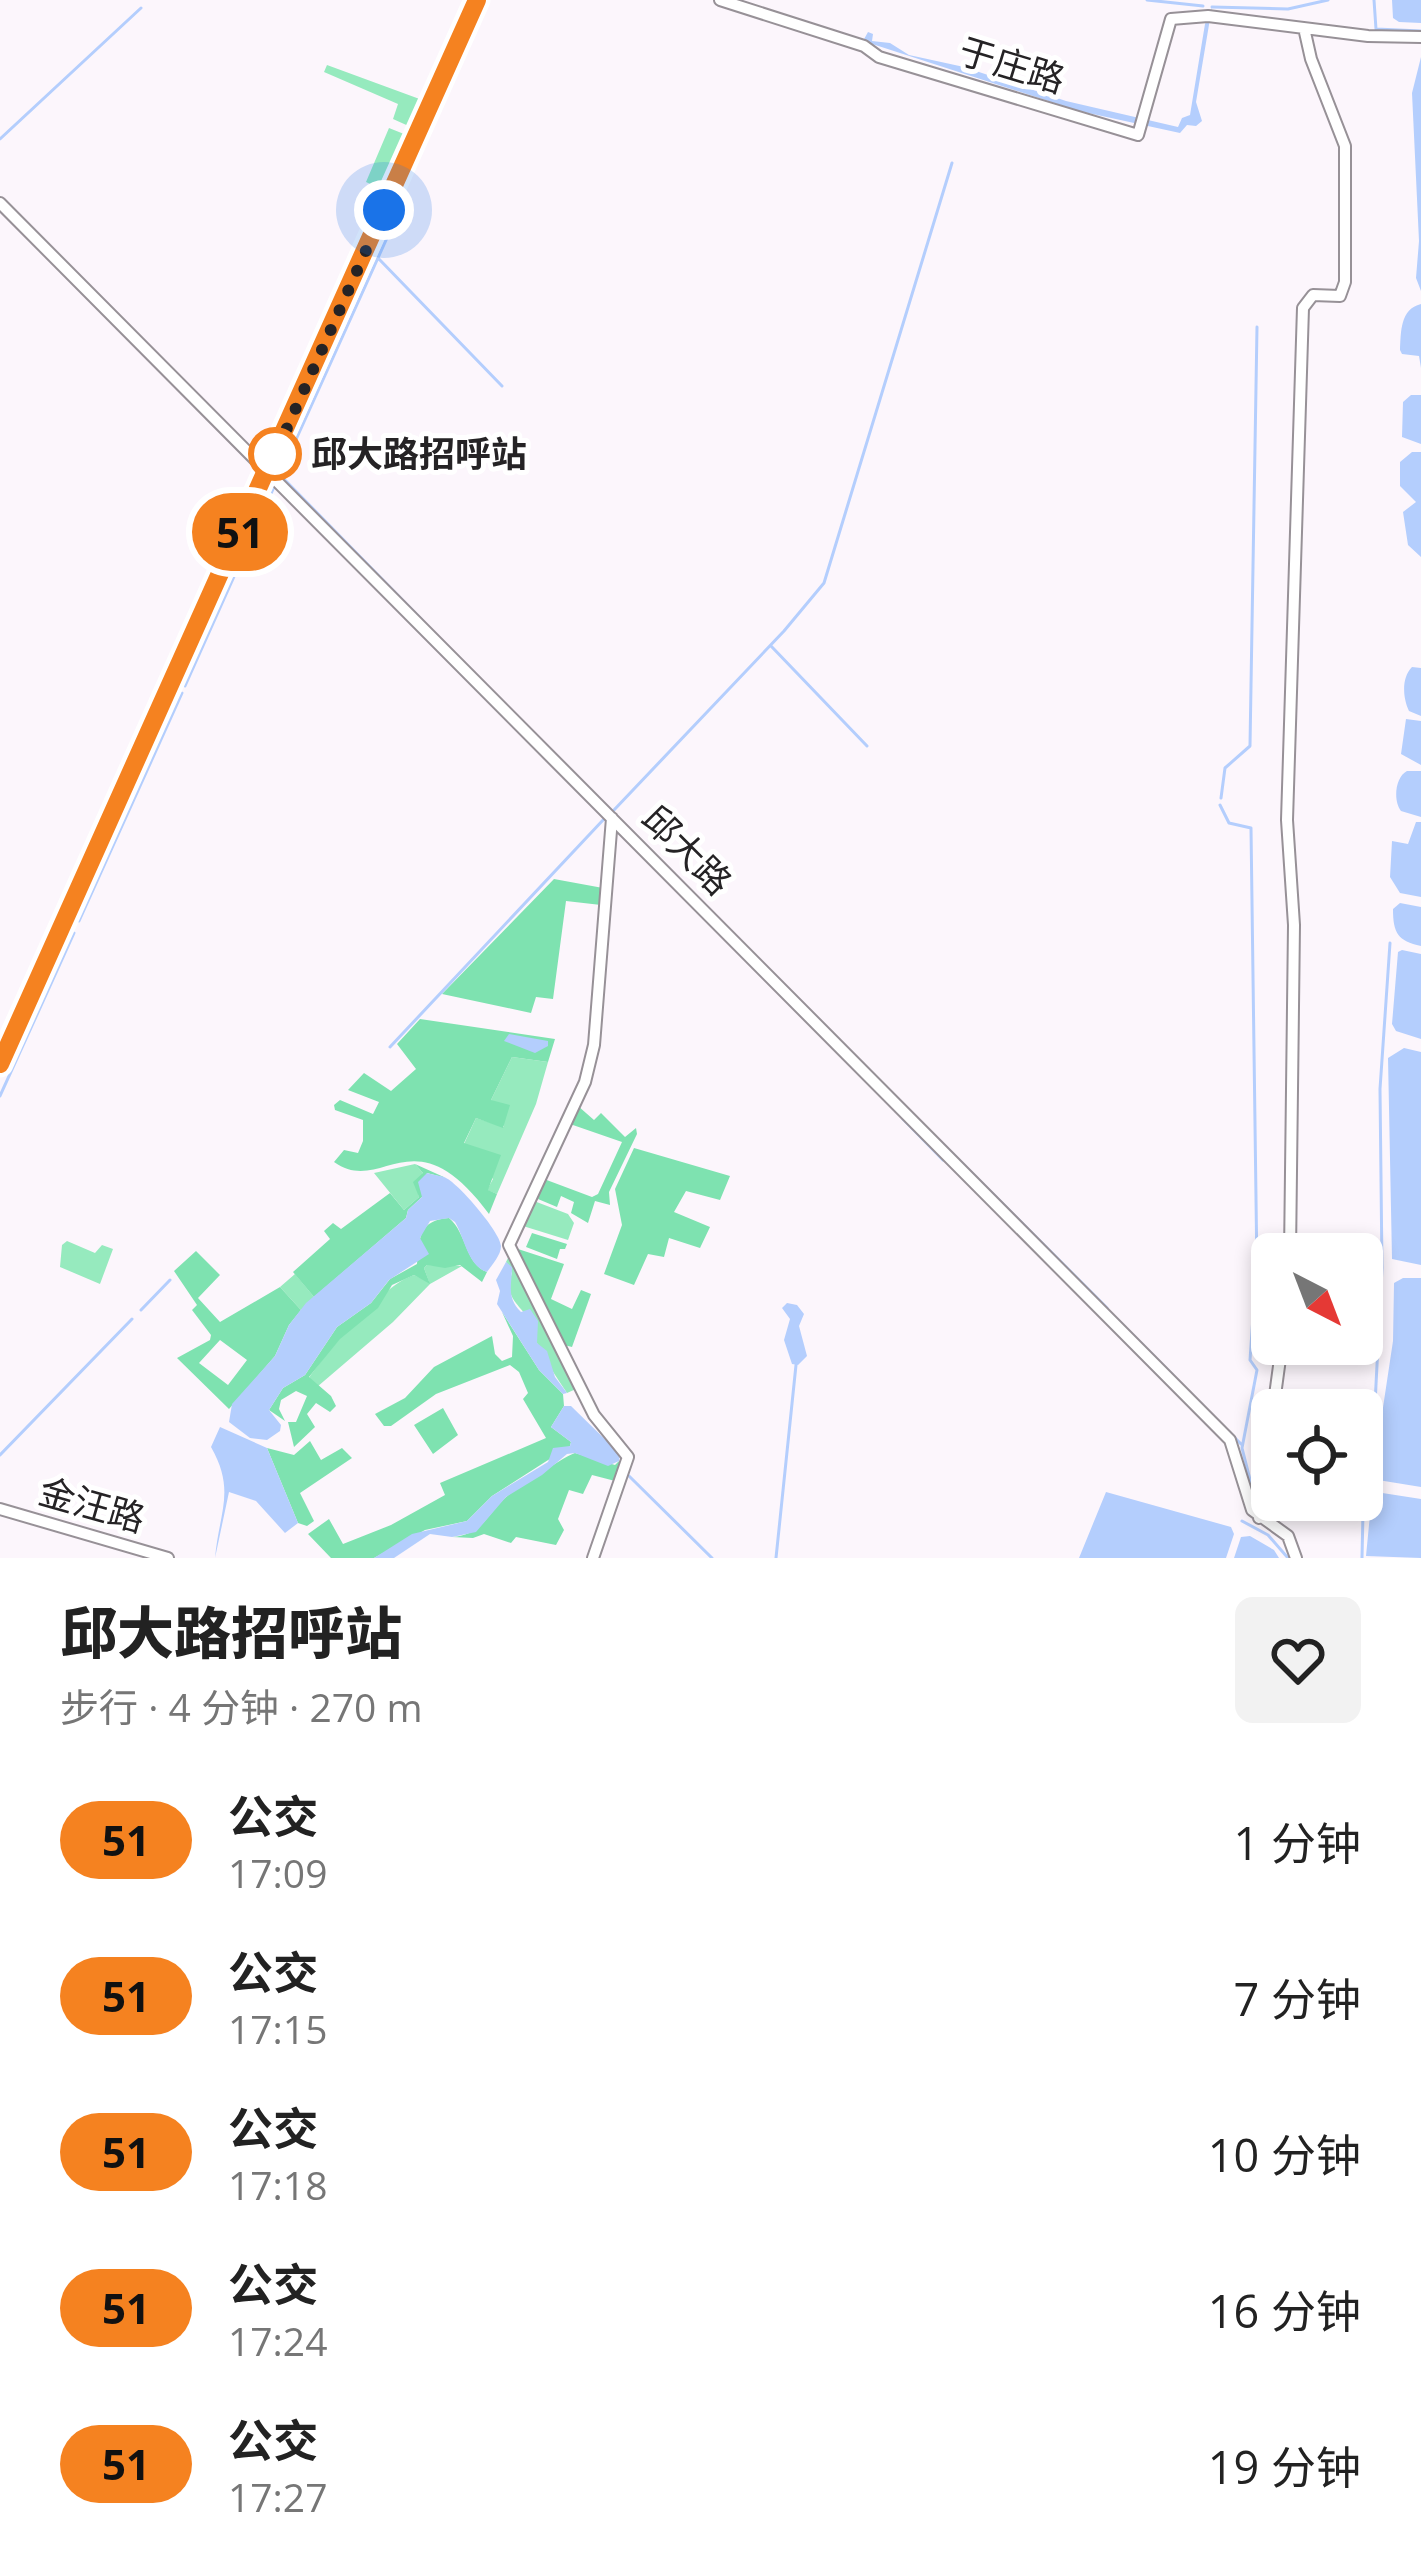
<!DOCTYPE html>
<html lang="zh">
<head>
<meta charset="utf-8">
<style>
  body { margin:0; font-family:"Open Sans","Noto Sans SC",sans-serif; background:#f2f2f2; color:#222; height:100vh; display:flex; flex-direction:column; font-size:45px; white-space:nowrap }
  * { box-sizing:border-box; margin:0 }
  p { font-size:39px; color:#767676 }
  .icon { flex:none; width:66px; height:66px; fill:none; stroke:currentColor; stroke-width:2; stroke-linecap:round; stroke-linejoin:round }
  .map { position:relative; height:1558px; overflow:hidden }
  .side { display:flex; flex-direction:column; background:#fff; flex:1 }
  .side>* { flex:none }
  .badge { padding:0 24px; border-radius:39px; font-size:42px; line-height:78px }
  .needle { width:78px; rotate:138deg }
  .controls { position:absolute; left:1251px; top:1233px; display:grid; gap:24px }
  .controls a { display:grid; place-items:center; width:132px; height:132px; border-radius:18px; background:#fff; box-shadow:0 6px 18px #0003; font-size:60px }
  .you { position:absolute; width:60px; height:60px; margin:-30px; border:9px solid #fff; border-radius:50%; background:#1a73e8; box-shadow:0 0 0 18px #1a73e833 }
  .map>.badge { position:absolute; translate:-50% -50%; box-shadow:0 0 0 6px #fff }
  .round { display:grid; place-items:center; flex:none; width:126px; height:126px; border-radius:18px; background:#f2f2f2 }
  .headline { display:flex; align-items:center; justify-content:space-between; height:204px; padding:0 60px }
  h1 { font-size:57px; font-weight:800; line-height:90px }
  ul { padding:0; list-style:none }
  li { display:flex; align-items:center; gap:36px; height:156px; padding:0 60px }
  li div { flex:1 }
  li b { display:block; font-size:45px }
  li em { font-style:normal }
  li .badge { min-width:132px; font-weight:700; text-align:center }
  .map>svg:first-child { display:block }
  .green { fill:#96eabe }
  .forest { fill:#7ee2b0; fill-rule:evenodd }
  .water { fill:#b4cefd }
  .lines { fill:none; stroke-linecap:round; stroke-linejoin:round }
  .stream { stroke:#b4cefd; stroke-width:3 }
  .minor-casing { stroke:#979197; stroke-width:14 }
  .major-casing { stroke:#979197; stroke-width:16 }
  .minor { stroke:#fff; stroke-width:10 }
  .major { stroke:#fff; stroke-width:14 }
  .line-casing { stroke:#fff; stroke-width:27 }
  .line { stroke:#f58220; stroke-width:18 }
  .walk { stroke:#252325; stroke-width:12; stroke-dasharray:0 21.6 }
  .stop-dot { fill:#fff; stroke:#f58220; stroke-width:6 }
  .labels { text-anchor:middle; stroke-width:10; stroke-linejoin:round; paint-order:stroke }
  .street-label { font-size:36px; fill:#252325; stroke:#fff }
  .stop-label { font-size:36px; font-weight:bold; fill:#252325; stroke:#fff; text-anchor:start }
</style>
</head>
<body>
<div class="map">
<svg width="1421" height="1558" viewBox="0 0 1421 1558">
  <rect width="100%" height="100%" fill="#fcf6fc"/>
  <path class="green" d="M327 65 425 101 413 128 393 119 398 104 324 72Z
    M389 128 404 134 379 188 366 182Z
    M512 1057 548 1062 536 1104 497 1194 487 1190 493 1179 464 1144 476 1118 504 1127 491 1100Z
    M415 1164 423 1173 417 1187 419 1197 404 1210 374 1173Z
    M534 1201 568 1214 574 1223 568 1240 523 1226Z
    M67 1241 95 1253 102 1245 113 1249 100 1284 60 1267 62 1245Z
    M510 1254 576 1389 567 1393C558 1379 543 1358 537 1343 534 1337 535 1329 532 1324 521 1304 503 1300 512 1273L506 1262Z
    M427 1265 462 1266 430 1284 393 1322 317 1387 309 1378C330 1348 381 1286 414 1275L429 1282 424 1268Z
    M295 1274 314 1297 301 1310 280 1287Z"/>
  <path class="forest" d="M554 879 603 888 601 905 566 901 553 999 536 997 531 1013 442 994Z
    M420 1019 555 1039 548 1062 512 1057 491 1100 510 1105 503 1128 476 1118 464 1143 501 1155 488 1190 497 1194 489 1214C413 1111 383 1197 334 1162L344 1150 358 1153 363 1141V1120L335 1110 334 1105 340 1100 373 1114 379 1102 348 1090 364 1073 391 1091 416 1069 397 1044Z
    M578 1106 594 1120 601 1113 625 1137 636 1128 637 1134 609 1192 610 1205 595 1201 588 1223 571 1213 574 1202 561 1196 557 1207 538 1199 544 1179 592 1197 598 1194 622 1142 570 1124Z
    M634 1148 730 1176 720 1200 686 1191 674 1212 710 1227 700 1248 669 1238 664 1257 648 1254 634 1285 604 1274 622 1225 615 1189Z
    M415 1164 446 1178 427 1173 422 1197 408 1210 406 1218 314 1297 293 1272 330 1239 324 1231 333 1223 341 1229 390 1193 404 1210 419 1197 413 1182 423 1173Z
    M449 1218C467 1233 465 1264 487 1272L482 1282 460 1265 445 1268 427 1265 424 1268 430 1284 414 1275 392 1285 378 1308 340 1339 309 1377 331 1396 336 1406 330 1412 316 1403 307 1414 315 1427 294 1447 288 1422H296L307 1396 296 1391 281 1400 279 1409 285 1421 269 1410 283 1388 305 1375 337 1327 371 1303 390 1279 417 1264C419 1238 419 1220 449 1218Z
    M532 1233 567 1244 565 1249H560L557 1259 526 1247Z
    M518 1249 564 1264 551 1299 572 1309 581 1290 591 1294 572 1347 564 1345 515 1253Z
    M196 1251 220 1275 198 1298 220 1322 280 1287 301 1310 289 1325 275 1356 229 1409 177 1358 210 1340 211 1335 192 1310 197 1305 174 1271ZM220 1340 247 1360 228 1385 199 1363Z
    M502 1312 539 1370 563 1394 564 1406 551 1427 571 1442 570 1446 492 1496 467 1521 425 1530 374 1558H331L308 1534 329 1519 343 1544 391 1525 445 1495 440 1483 546 1438 523 1399 528 1393 519 1372 510 1365 436 1394 391 1426H384L375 1414 405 1398 434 1367 492 1336 495 1354 502 1361 512 1357 513 1336Z
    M443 1408 458 1435 433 1454 414 1425Z
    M310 1441 321 1460 342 1448 352 1458 300 1493 314 1521 307 1526 298 1523 267 1448 294 1455Z
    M575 1453 615 1465 619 1461 624 1468 619 1482 592 1475 583 1494 569 1490 558 1519 564 1530 556 1545 516 1537 511 1543 484 1534 473 1538 452 1537C485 1535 488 1510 511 1493 520 1486 567 1455 575 1453Z"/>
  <path class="water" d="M1392 0H1421V23L1399 22 1393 18Z
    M1212 7 1196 102 1202 121 1196 126 1187 125 1180 133 1079 111 863 41 868 32 873 34 872 41 890 43 909 55 964 67 1066 101 1178 127 1182 118 1190 115 1205 24Z
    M1421 57V291L1416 278 1419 241 1412 93Z
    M1421 304V368L1419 356 1402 354 1400 350C1401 332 1400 309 1421 304Z
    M1411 395H1421V444L1402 437 1403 402Z
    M1412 452H1421V557L1408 545 1403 512 1416 502 1400 486V462Z
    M1412 667 1421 668V716L1409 711C1403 699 1401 678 1412 667Z
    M1406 719 1421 721V765L1401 754Z
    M1407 771H1421V817L1401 811C1393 801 1395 777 1407 771Z
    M1416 822H1421V897L1400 893 1390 877 1392 841 1408 844Z
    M1400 903 1421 907V946C1398 941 1393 933 1393 909Z
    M1402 950 1421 954V1039L1396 1031 1392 1024 1398 952Z
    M509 1034 548 1041V1046L535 1053 504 1041Z
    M1404 1048 1421 1052V1265L1392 1259 1388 1058Z
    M427 1173C433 1175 440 1175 446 1178 459 1184 501 1233 501 1246 501 1255 492 1265 487 1272 468 1266 465 1239 455 1222L449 1218 430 1221 420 1238 429 1254 389 1280 371 1303 337 1327 305 1375 283 1388 269 1410 281 1425 280 1431 267 1440 250 1438 229 1422 232 1404 275 1356 289 1325 306 1303 406 1218 408 1210 422 1197 418 1182Z
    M506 1262 512 1267C512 1285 506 1297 521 1312L530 1309 538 1321 537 1343 547 1351 555 1377 567 1393 563 1394 539 1370 497 1304 500 1291 496 1280Z
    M1403 1278H1421V1487L1378 1480 1373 1474 1393 1341 1394 1283Z
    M787 1303 797 1305 804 1314 799 1326 807 1356 798 1365 792 1364 784 1340 790 1319 782 1308Z
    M564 1406H571L620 1454 619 1461 608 1466 575 1453 567 1454 542 1475 506 1497 476 1532 452 1537 430 1534 394 1558H374L412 1534 467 1521 492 1496 548 1462 553 1448 570 1446 571 1442 551 1427Z
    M220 1427 267 1448 298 1523 285 1533 256 1501 229 1492 215 1558C219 1512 236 1491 211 1447Z
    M1106 1492 1231 1527 1234 1534 1226 1558H1079Z
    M1376 1492 1421 1499V1558L1366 1556 1372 1494Z
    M1250 1536 1274 1550 1279 1558H1234L1241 1537Z"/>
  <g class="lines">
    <path class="stream" d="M1147 0 1203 6
      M1374 0 1376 29 1421 31
      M1212 7 1288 9 1328 0
      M0 139 141 8
      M397 161 406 140
      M378 258 502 386
      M280 475 422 620
      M280 475 405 198
      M771 646 867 746
      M185 686 274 487
      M1221 798 1225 768 1250 746 1257 327
      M1220 805 1229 823 1251 828 1257 1272
      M614 810 784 631 824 583 952 163
      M79 921 182 693
      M390 1047 604 819
      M0 1096 74 933
      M903 1119 943 1160
      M939 1140 1107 1308
      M1255 1288 1250 1360 1257 1370 1242 1448 1256 1503
      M141 1310 170 1280
      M1115 1317 1241 1444
      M0 1455 132 1319
      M629 1476 712 1558
      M1242 1521 1268 1535 1288 1558
      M776 1558 796 1365
      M1362 1558 1364 1466 1375 1404 1382 1268 1380 1089 1390 943"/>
    <g class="minor-casing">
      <path id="minor" d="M720 0 864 46 879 57 1138 135 1171 19 1208 16 1368 36 1421 37
        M0 203 1230 1440 1252 1510 1288 1536 1296 1558
        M1290 1254 1294 925 1287 820 1303 308 1313 295 1340 296 1345 282V146L1311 59 1304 28
        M1273 1410 1282 1344
        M0 1509 168 1558
        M1259 1518 1272 1418
        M593 1558 628 1457 594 1415 509 1245 585 1082 594 1045 612 818"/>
    </g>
    <g class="major-casing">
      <path id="major" d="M0 1063 477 0"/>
    </g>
    <use href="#minor" class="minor"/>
    <use href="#major" class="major"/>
  </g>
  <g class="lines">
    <g class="line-casing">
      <path id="line" d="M0 1064 477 0"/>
    </g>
    <use href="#line" class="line"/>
    <path class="walk" d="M275 454 268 471 384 210"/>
  </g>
  <circle class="stop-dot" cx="275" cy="454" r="24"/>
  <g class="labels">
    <g class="street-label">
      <text transform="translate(1012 65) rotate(17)" y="13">于庄路</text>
      <text transform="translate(687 850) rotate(45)" y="13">邱大路</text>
      <text transform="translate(92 1505) rotate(16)" y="13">金汪路</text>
    </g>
    <g class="stop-label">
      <text x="311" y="467">邱大路招呼站</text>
    </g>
  </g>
</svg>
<div class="controls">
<a><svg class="needle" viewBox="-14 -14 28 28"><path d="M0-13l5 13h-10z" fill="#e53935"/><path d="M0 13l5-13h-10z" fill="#767676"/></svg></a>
<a><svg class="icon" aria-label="locate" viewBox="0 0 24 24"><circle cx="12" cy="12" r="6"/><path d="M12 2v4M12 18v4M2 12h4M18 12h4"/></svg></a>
</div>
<div class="you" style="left:384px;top:210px"></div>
<b class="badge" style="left:240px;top:532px;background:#f58220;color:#111">51</b>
</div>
<section class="side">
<div class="headline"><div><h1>邱大路招呼站</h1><p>步行 · 4 分钟 · 270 m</p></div><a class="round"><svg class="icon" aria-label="heart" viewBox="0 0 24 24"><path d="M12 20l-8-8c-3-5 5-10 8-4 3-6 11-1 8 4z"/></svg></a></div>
<ul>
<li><span class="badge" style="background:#f58220;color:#111">51</span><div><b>公交</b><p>17:09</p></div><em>1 分钟</em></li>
<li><span class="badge" style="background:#f58220;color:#111">51</span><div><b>公交</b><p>17:15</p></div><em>7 分钟</em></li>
<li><span class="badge" style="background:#f58220;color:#111">51</span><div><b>公交</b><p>17:18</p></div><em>10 分钟</em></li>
<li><span class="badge" style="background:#f58220;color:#111">51</span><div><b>公交</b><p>17:24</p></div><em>16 分钟</em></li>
<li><span class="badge" style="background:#f58220;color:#111">51</span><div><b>公交</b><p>17:27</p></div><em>19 分钟</em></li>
</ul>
</section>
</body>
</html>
